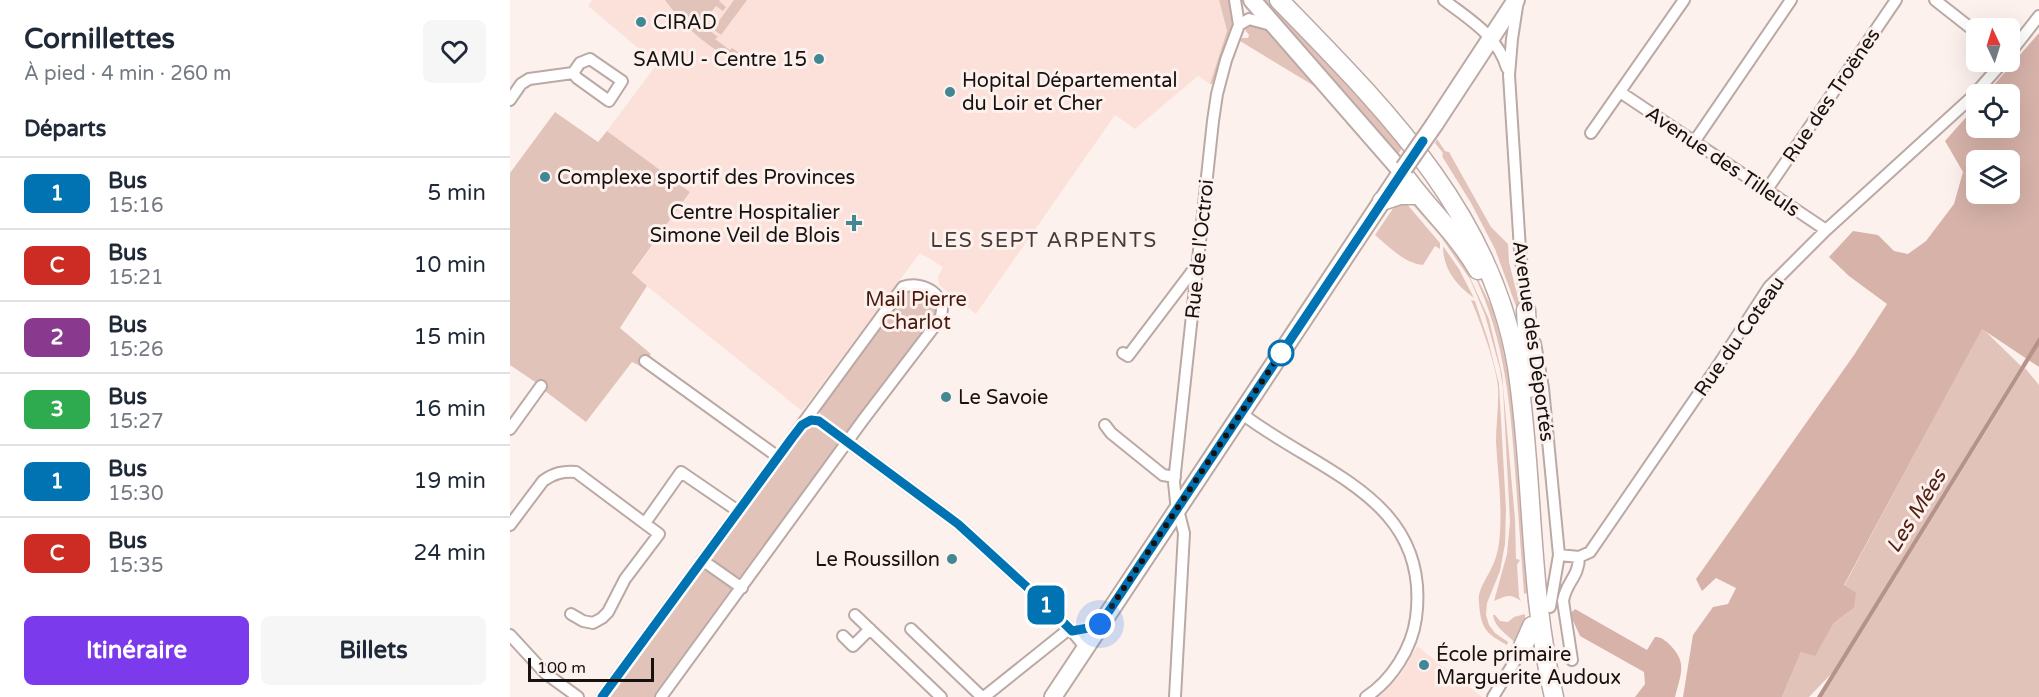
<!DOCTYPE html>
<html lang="fr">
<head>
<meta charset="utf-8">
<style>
  body { margin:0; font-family:"Varela Round",sans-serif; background:#f6f6f7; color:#1f2937; height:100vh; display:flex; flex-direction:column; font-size:22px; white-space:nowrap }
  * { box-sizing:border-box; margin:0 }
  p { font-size:20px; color:#747a83 }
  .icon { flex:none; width:33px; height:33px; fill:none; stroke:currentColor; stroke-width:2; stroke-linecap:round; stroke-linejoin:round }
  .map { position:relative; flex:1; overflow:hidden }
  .sheet { display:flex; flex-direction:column; background:#fff; width:510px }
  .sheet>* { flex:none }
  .badge { padding:0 12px; border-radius:9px; font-size:21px; line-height:39px }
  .needle { width:39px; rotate:356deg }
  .buttons { position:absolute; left:1456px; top:18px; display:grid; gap:12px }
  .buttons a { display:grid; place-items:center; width:54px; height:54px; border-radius:9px; background:#fff; box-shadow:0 6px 24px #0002; font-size:30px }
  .scale { position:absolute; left:18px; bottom:15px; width:126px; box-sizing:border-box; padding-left:6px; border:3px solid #17110f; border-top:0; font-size:16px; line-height:21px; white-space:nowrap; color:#17110f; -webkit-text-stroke:4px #fdf1ee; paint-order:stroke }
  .you { position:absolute; width:30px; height:30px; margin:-15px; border:4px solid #fff; border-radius:50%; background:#1a73e8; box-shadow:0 0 0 9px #1a73e833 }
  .map>.badge { position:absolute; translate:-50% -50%; box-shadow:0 0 0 3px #fff }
  h2 { padding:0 24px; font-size:22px; line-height:54px }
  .round { display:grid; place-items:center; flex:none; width:63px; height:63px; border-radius:9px; background:#f6f6f7 }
  .headline { display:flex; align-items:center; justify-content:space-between; height:102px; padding:0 24px }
  h1 { font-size:28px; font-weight:700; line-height:45px }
  .cta { display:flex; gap:12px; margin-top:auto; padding:12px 24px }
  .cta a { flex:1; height:69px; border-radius:9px; background:#7c3aed; color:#fff; font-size:24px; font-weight:700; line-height:69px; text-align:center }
  .cta a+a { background:#f6f6f7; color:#1f2937 }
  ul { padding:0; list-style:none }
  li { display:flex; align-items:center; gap:18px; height:72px; padding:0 24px; border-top:2px solid #e0e1e3 }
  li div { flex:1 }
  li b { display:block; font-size:22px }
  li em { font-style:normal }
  li .badge { min-width:66px; font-weight:700; text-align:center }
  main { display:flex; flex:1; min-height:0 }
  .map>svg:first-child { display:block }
  .built { fill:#fce1da }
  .green { fill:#e2c3ba }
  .forest { fill:#d6b2a9; fill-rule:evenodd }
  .water { fill:#b6938a }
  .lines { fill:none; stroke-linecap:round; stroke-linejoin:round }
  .street-casing { stroke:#bba9a5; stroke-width:14 }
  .primary-casing { stroke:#bba9a5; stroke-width:20 }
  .highway-casing { stroke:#bba9a5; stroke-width:21 }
  .street { stroke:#fff; stroke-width:10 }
  .primary { stroke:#fff; stroke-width:16 }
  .highway { stroke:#fff; stroke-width:18 }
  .primary-bridge-casing { stroke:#bba9a5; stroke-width:20; stroke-linecap:butt }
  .primary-bridge { stroke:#fff; stroke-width:16 }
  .line-casing { stroke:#fff; stroke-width:14 }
  .line { stroke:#0173b2; stroke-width:9 }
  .walk { stroke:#17110f; stroke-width:6; stroke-dasharray:0 10.8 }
  .poi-dot { fill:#428794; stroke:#fdf1ee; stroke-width:2 }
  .stop-dot { fill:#fff; stroke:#0173b2; stroke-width:3 }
  .labels { text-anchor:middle; stroke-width:6; stroke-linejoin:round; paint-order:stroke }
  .poi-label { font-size:20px; fill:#17110f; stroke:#fdf1ee; text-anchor:start }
  .street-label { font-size:20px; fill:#17110f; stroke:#fdf1ee }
  .park-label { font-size:20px; fill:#48190e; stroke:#fdf1ee }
  .neighbourhood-label { font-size:21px; letter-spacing:1.5px; fill:#483a36; stroke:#fdf1ee }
  .water-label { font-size:21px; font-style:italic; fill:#502115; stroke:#fdf1ee }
</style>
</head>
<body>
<main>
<section class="sheet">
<div class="headline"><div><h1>Cornillettes</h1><p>À pied · 4 min · 260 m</p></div><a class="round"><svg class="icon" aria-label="heart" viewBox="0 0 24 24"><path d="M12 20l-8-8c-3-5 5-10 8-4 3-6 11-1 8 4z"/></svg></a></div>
<h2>Départs</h2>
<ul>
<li><span class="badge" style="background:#0173b2;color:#fff">1</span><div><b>Bus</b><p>15:16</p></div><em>5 min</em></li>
<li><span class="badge" style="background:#cc2c24;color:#fff">C</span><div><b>Bus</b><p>15:21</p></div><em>10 min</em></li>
<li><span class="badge" style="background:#8a3a8e;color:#fff">2</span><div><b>Bus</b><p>15:26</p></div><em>15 min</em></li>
<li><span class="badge" style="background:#2eab4e;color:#fff">3</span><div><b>Bus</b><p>15:27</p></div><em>16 min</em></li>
<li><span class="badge" style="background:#0173b2;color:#fff">1</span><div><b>Bus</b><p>15:30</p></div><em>19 min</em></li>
<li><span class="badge" style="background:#cc2c24;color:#fff">C</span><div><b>Bus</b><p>15:35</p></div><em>24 min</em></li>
</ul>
<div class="cta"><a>Itinéraire</a><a>Billets</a></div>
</section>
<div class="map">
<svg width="1529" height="697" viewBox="0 0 1529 697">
  <rect width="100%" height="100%" fill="#fdf1ee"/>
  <path class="built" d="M82 0H709L717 31 700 84 688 76 625 129 605 115 466 314 429 285 428 277 433 267 410 253 292 411 122 274 180 192 97 131 147 64 78 6Z
    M907 646 972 697H869L891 674Z"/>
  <path class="green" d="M155 0H210L209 1 216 7 213 11 206 6 195 20 202 26 201 28 197 25 195 27 208 37 205 39 220 50 222 48 228 52 224 58 211 49 209 52C185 36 173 24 155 0Z
    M224 0H237L211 35 203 29Z
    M709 0H721L722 27 706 83 700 84 717 31Z
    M746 0H759L895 144 886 157Z
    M739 24 765 34 819 95 730 41 732 38H738L739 35 735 30Z
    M45 112 88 142 97 131 180 192 122 273 137 286 110 328 141 354 132 367 122 362 76 422 35 391 31 386 0 365V173Z
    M927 139 935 151 939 152 981 227 998 244 999 262 1012 314 1010 317 985 249 961 203 935 161 932 156 933 153 925 143Z
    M896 197 906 201 955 253 982 308 992 344 1001 391 1017 593 1014 594C1011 552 1008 511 1005 470 1000 397 993 327 957 261L953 262 979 319 992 374 1005 519 1006 559 1010 560 1007 565 1009 597 1011 601C1000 593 996 596 984 601L997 554 1000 522 993 388 990 369 975 315 960 279 931 237Z
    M896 203 930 243V249L925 246 913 265C894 263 879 247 865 235L884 207 888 204Z
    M933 246 949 269 964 298C946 285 933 269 933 246Z
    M402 290C418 291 423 298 429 312L338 433H334L311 416 309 408 396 291Z
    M961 300 965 301 978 340 989 384 996 509 995 544 990 571 977 603 976 615 979 625 985 633 998 642 997 645C975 633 971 628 969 603 967 590 976 580 981 569 985 562 988 551 989 543 993 509 988 476 986 442 986 424 989 406 988 387 986 364 970 321 961 300Z
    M1472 328 1511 366 1322 673 1299 697H1272L1291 652 1305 655 1324 623 1344 608 1334 586Z
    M1515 368 1529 385V697H1312Z
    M304 424 326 438 329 447 236 576C224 581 203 566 202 554L293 429Z
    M194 570C205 573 220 581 222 592L147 697H97L188 572Z
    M1015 614V620L1019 621 1007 645C999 635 985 629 983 615H985L990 621 998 622 1004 617Z"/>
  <path class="forest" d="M1529 33V367L1472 329 1334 585 1346 593 1344 608 1324 623 1305 656 1291 652 1272 697H1173L1183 635 1203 607 1218 604 1226 588 1206 578 1192 591 1186 579 1344 355 1377 304 1339 276 1319 257 1343 231 1368 235 1384 251 1398 254 1416 241 1444 204 1453 172 1435 141 1467 105V128H1500V94H1476ZM1467 160H1500V194H1467Z
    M1065 609 1137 650 1145 637C1151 637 1153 639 1158 643 1178 662 1171 673 1165 697H1125L1135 684 1134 672 1070 636 1060 614Z"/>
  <path class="water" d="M1529 337V345L1312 697H1307Z"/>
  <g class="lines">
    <g class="street-casing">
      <path id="street" d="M934 0C960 20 987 35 997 68
        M1008 0 1002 39 999 75 1010 250 1017 313
        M1425 0 1467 33
        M729 25 739 19 761 25
        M1500 53 1529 16
        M1110 92 1316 230
        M0 100 11 84 19 79 63 73 70 63 80 59 112 81 99 101 67 78 63 73
        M1081 133 1174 0
        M1184 142 1281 0
        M1256 191 1386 0
        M1025 343 1033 388 1049 555 1040 607
        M613 353 618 356 687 265
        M135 361 268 457
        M731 413C807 472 922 498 906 618 902 648 882 680 856 697
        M292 425 301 420 309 421 448 524 529 598 562 631 575 647
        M595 425 601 433 653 475 665 477
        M0 429 31 386
        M135 523 171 472 228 511
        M0 525 33 481C44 473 53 471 66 472L149 534 115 579 98 612 92 618 83 623 73 621 61 614
        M1049 555 1069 557 1080 552 1209 364 1259 287 1316 230 1462 97 1493 62
        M192 560 232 588
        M345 615 431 697
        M401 629 472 697
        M0 635 35 673 68 697
        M333 636 343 646 360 629
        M1062 660 1053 601C1056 582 1069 577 1069 557
        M92 697 393 287C414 280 439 296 430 319L353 420 151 697
        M474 697 554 633
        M665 697 674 533 666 502 664 482 703 121 707 94 716 60 729 25 725 0
        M983 697 1011 651"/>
    </g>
    <g class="primary-casing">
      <path id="primary" d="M742 0 892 172
        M924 125 1006 0
        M543 697 894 168"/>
    </g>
    <g class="highway-casing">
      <path id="highway" d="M769 0C873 107 982 213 1007 367 1024 477 1018 589 1044 697
        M892 172C915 206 947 233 968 270
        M872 201 890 195H907
        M1016 310 1020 388
        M1011 651 1022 626"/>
    </g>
    <use href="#street" class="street"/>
    <use href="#primary" class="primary"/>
    <use href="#highway" class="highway"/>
    <g class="primary-bridge-casing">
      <path id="primary-bridge" d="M894 168 924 125"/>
    </g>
    <use href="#primary-bridge" class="primary-bridge"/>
  </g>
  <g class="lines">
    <g class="line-casing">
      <path id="line" d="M92 697 282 438 292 425 301 420 309 421 448 524 529 598 562 631 589 626 913 141"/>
    </g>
    <use href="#line" class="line"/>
    <path class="walk" d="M590 624 771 353"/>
  </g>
  <g class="poi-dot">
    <circle cx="131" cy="22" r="6"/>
    <circle cx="309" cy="59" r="6"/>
    <circle cx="440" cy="92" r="6"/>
    <circle cx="35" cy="177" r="6"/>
    <path d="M341 214h6v6h6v6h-6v6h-6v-6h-6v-6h6z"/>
    <circle cx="436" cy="397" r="6"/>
    <circle cx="442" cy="559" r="6"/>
    <circle cx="914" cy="665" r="6"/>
  </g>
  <circle class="stop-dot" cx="771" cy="353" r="12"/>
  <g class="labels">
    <g class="poi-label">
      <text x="143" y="29">CIRAD</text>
      <text x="297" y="66" text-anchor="end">SAMU - Centre 15</text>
      <text x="452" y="87">Hopital Départemental<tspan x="452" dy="23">du Loir et Cher</tspan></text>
      <text x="47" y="184">Complexe sportif des Provinces</text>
      <text x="330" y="219" text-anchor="end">Centre Hospitalier<tspan x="330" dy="23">Simone Veil de Blois</tspan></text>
      <text x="448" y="404">Le Savoie</text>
      <text x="430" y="566" text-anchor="end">Le Roussillon</text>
      <text x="926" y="661">École primaire<tspan x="926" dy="23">Marguerite Audoux</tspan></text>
    </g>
    <g class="street-label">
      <text transform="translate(1321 95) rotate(-56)" y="7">Rue des Troënes</text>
      <text transform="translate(1213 161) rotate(34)" y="7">Avenue des Tilleuls</text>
      <text transform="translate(689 249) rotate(-84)" y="7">Rue de l'Octroi</text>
      <text transform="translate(1229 336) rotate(-55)" y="7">Rue du Coteau</text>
      <text transform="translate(1024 341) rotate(82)" y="7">Avenue des Déportés</text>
    </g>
    <g class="park-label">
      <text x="406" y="306">Mail Pierre<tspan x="406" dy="23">Charlot</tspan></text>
    </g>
    <g class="neighbourhood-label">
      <text x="534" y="247">LES SEPT ARPENTS</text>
    </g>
    <g class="water-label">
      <text transform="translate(1406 511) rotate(-58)" y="7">Les Mées</text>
    </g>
  </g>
</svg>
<div class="buttons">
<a><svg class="needle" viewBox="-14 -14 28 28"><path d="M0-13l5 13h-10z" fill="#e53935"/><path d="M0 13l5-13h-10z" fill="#747a83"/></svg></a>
<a><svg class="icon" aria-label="locate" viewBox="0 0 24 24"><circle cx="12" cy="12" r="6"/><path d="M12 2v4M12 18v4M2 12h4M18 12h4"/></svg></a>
<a><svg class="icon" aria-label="layers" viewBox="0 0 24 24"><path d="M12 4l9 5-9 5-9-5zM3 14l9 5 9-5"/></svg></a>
</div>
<div class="scale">100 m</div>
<div class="you" style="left:590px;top:624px"></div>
<b class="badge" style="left:536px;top:605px;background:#0173b2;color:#fff">1</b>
</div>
</main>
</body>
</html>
